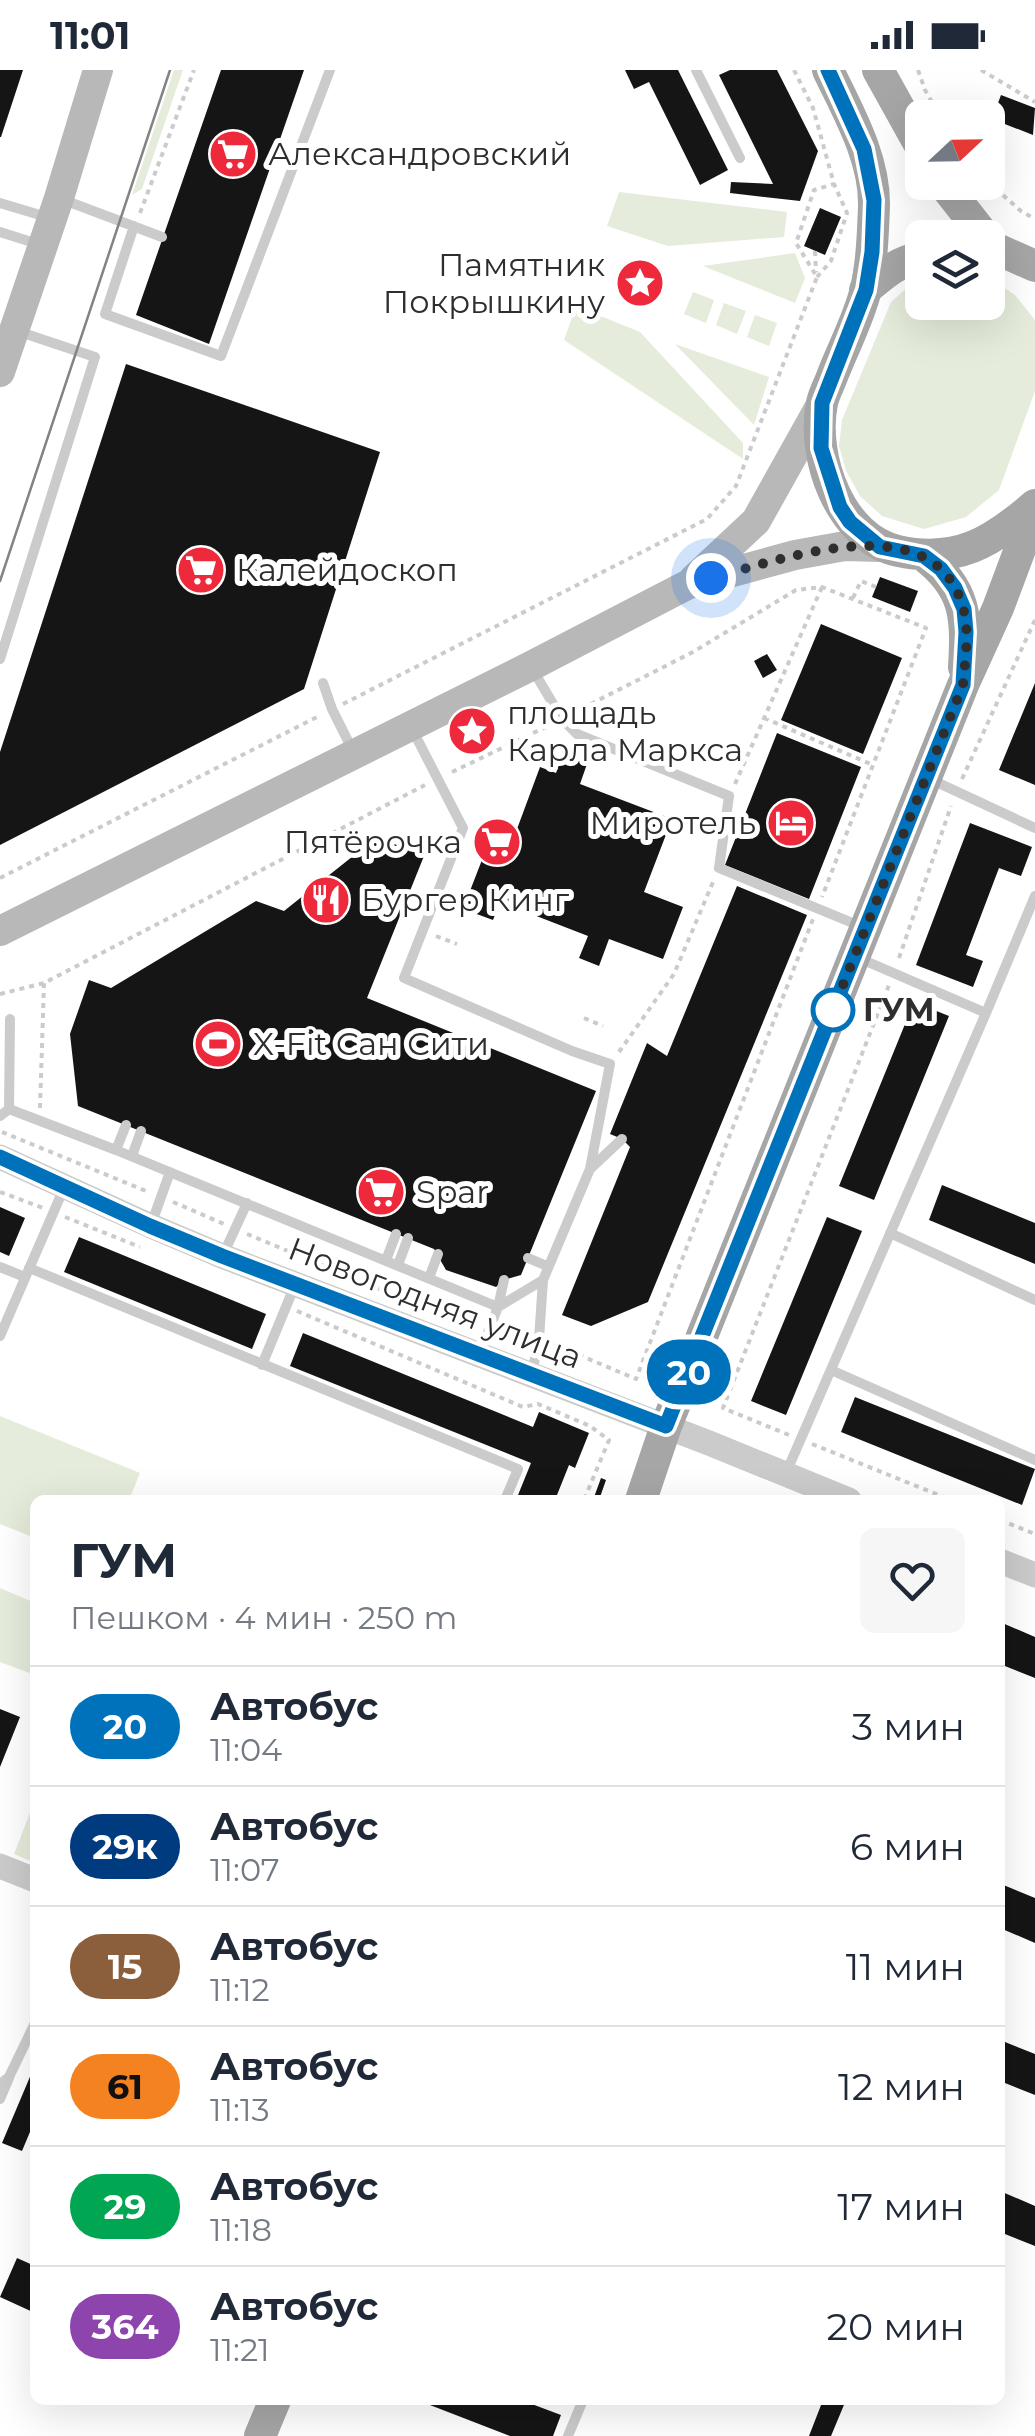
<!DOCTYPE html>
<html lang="ru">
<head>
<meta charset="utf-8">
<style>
  body { margin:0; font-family:Montserrat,sans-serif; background:#f6f6f7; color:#1f2937; height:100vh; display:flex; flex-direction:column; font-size:38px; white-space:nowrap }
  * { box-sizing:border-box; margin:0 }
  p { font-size:32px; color:#747a83 }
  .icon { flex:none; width:55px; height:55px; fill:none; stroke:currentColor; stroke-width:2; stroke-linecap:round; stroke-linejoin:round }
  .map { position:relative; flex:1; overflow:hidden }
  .details { position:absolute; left:30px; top:1425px; width:975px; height:910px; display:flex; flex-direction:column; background:#fff; border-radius:15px; box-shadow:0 10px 40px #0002 }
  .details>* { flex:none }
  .badge { padding:0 20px; border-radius:32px; font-size:35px; line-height:65px }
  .needle { width:65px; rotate:68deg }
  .buttons { position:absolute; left:905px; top:30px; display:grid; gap:20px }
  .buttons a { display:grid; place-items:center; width:100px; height:100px; border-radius:15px; background:#fff; box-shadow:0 10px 40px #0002; font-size:50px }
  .you { position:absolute; width:50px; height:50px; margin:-25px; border:8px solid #fff; border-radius:50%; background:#1a73e8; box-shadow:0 0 0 15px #1a73e833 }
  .map>.badge { position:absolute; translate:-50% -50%; box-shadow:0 0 0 5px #fff }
  .round { display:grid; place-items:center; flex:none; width:105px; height:105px; border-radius:15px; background:#f6f6f7 }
  .summary { display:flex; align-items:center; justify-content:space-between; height:170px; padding:0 40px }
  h1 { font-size:48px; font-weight:700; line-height:75px }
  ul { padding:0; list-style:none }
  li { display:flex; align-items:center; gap:30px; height:120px; padding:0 40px; border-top:2px solid #e0e1e3 }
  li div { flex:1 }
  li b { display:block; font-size:38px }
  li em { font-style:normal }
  li .badge { min-width:110px; font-weight:700; text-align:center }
  .status { display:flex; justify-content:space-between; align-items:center; height:70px; padding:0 50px; background:#fff; direction:ltr }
  .status svg { height:28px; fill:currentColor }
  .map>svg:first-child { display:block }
  .green { fill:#e5ecdb }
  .building { fill:#151515 }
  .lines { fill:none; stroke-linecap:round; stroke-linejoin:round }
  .path { stroke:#cbcbcb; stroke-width:4; stroke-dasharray:5 5; stroke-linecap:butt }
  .service { stroke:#cbcbcb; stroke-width:10 }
  .tertiary { stroke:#cbcbcb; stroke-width:25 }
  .secondary { stroke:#b8b8b8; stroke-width:30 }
  .primary { stroke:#a6a6a6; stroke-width:32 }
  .tram { stroke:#838383; stroke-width:2.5 }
  .line-casing { stroke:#fff; stroke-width:22 }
  .line { stroke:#0072bc; stroke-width:15 }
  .walk { stroke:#2e2e2e; stroke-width:10; stroke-dasharray:0 18 }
  .stop-dot { fill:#fff; stroke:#0072bc; stroke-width:5 }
  .labels { text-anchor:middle; stroke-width:10; stroke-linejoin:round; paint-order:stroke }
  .poi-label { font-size:32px; fill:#2e2e2e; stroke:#fff; text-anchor:start }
  .stop-label { font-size:32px; font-weight:bold; fill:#2e2e2e; stroke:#fff; text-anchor:start }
  .street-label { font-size:32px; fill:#2e2e2e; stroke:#fff }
</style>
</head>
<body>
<div class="status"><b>11:01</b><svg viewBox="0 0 49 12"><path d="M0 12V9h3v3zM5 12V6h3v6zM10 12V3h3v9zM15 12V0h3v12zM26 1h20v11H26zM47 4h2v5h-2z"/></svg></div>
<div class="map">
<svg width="1035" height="2366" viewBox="0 0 1035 2366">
  <rect width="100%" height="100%" fill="#fff"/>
  <path class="green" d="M174 0H183L142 119 132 125Z
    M619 122 787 142 784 167 668 176 607 156Z
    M795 183 805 208 795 233 703 196Z
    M988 207 1015 225 1035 250V321L999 420 966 447 924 459 882 446 860 426 846 401 839 376 842 350 891 232 909 216 922 211V232H988Z
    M693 222 714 230 706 253 684 244Z
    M724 233 746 241 737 264 716 255Z
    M576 236 640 262 743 373V389L564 270Z
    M755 245 777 253 769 276 747 267Z
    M675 274 769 307 754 355Z
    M0 1346 140 1403 129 1430H35V1468L0 1454Z
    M0 1518 35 1533V1605L0 1592Z
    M35 1730V1793L14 1784Z"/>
  <path class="building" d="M0 0H23L1 67H0Z
    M221 0H304L209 274 136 245Z
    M625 0H678L728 100 700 115 649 12 634 19Z
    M730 0H777L818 81 800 131 730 123 731 112 773 114 719 5Z
    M1001 25 1035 38 1033 65 992 49Z
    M820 138 841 147 825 185 804 176Z
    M126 294 380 382 304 619 0 775V682Z
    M880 507 918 521 910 542 872 527Z
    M821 554 902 588 863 684 781 650Z
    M767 584 777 600 763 608 754 591Z
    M1035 613V715L999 700Z
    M777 663 861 697 809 829 725 795Z
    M563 684 587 694 580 714 672 749 644 822 683 837 663 889 609 869 599 896 579 888 588 866 500 832 493 850 463 839 497 751 517 759 540 697 556 703Z
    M970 753 1032 777 1021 806 999 798 966 885 983 891 973 917 916 895Z
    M377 767 424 786 367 928 596 1021 521 1205 504 1210 496 1217 446 1200 434 1179 78 1036 70 964 89 910 111 918 256 831 284 841Z
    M737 816 807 845 648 1232 591 1256 562 1245 630 1077 622 1069 610 1064 647 973 667 986Z
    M914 932 949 946 874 1130 839 1116Z
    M942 1115 1035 1153V1194L929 1150Z
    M0 1137 25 1148 9 1186 0 1182Z
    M827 1147 862 1161 786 1345 751 1331Z
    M79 1167 266 1244 252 1279 64 1202Z
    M303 1263 533 1357 539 1342 589 1363 575 1398 569 1395 555 1430H516L531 1393 290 1296Z
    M855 1327 1035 1399 1022 1435 841 1362Z
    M601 1408 606 1410 599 1430H593Z
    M1000 1552 1035 1567V1608L1000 1594Z
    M0 1639 20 1647 0 1697Z
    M1001 1814 1035 1828V1873L1000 1858Z
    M1000 1970 1035 1984V2025L1000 2011Z
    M32 2002 35 2004V2050L22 2081 2 2073Z
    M1000 2121 1035 2136V2176L1000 2162Z
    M17 2188 35 2196V2243L0 2227Z
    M417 2330H521L561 2345 553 2366H510Z
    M823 2330H846L831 2366H809Z"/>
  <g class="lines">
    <path class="path" d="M794 0 813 38 834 114 847 143 831 191 817 207
      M918 0 925 20 941 48
      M981 0 1035 32
      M988 112 1021 141 1035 149
      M140 143 194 0
      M815 181 816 202
      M853 528 861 511 876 517
      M343 634 707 449 736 416 817 207 796 173 814 120 834 114
      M573 643 693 582 796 520 822 517 926 558 822 827
      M764 648 873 695
      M452 702 552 654
      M962 709 1035 550
      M735 714 822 517
      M0 808 321 645
      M436 866 457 874
      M899 888 951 736
      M0 924 44 913 425 715
      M584 948 603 956
      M619 982 674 904 713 812
      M40 1038 44 913
      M2 1062 146 1121
      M0 1122 43 1138
      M173 1132 224 1154
      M65 1147 140 1177
      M247 1164 423 1237
      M297 1241 523 1337 538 1334 590 1356 609 1370 584 1430
      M502 1265 527 1268
      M551 1273 636 1309 813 849
      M789 1365 723 1338 889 915
      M812 1374 951 1430
      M1000 1450 1035 1464"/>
    <path class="service" d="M696 0 740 88
      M64 130 162 167
      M0 133 50 148
      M134 156 105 244 221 286 330 0
      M0 162 41 175
      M0 589 95 287 20 262
      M533 600 562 649 577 664 729 726 719 798 860 856
      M323 613 332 639 354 683
      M412 659 463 758 404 908 572 981 610 994 590 1099 543 1210 539 1269 532 1303
      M932 710 1035 758
      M986 943 1035 826
      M9 1039 10 949
      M0 1046 9 1039 116 1080 498 1237 543 1210
      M116 1080 126 1055
      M132 1086 141 1061
      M590 1099 622 1069
      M151 1155 170 1102
      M890 1163 1035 1230
      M223 1185 247 1133
      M528 1188 547 1196
      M386 1190 396 1164
      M398 1195 408 1168
      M0 1197 25 1207
      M29 1198 518 1399 505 1430
      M429 1208 438 1184
      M0 1266 64 1118
      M479 1285 498 1237 504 1210
      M262 1295 295 1215
      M831 1300 1035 1390
      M786 1403 986 943 861 889
      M0 2014 9 2007 35 1953
      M0 2029 9 2008
      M568 2366 583 2330"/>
    <path class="tertiary" d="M0 1087 151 1156 222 1186 709 1373 849 1430
      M1000 1491 1035 1505
      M0 1796 35 1810"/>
    <path class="secondary" d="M0 302 59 128 98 0
      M694 509 756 451 822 333
      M0 861 531 596 689 514 795 485 845 476 881 477"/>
    <path class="primary" d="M828 0C848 42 875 88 874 136 873 163 872 192 866 219 859 248 844 276 833 304 830 313 824 323 822 333 811 387 840 468 898 481 957 494 992 472 1035 435
      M878 0 922 79
      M942 112 986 168
      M988 175 1035 196
      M865 220C884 204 898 191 922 187
      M924 486C966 518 967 547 964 597
      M641 1430 666 1356 963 615 998 538 1035 439
      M260 2366 275 2330"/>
    <path class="tram" d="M0 511 170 0"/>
  </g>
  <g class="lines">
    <g class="line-casing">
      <path id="line" d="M0 1087 150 1156 222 1186 666 1356 963 615 966 562 964 539 955 518 941 499 924 486 880 477 850 452 840 437 821 378 822 333 866 220 872 182 874 130 864 79 828 0"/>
    </g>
    <use href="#line" class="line"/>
    <path class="walk" d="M711 508C781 490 935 432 963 538 970 562 965 590 963 615L833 940"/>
  </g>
  <defs>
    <g id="supermarket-disc" transform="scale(2.5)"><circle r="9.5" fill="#ed293b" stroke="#fff"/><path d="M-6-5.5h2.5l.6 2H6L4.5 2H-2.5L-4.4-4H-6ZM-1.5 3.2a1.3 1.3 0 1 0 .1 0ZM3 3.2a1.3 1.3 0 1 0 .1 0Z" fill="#fff"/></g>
    <g id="sight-disc" transform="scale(2.5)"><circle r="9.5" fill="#ed293b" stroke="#fff"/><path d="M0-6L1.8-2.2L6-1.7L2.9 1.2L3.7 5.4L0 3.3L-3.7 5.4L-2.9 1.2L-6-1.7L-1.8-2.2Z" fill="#fff"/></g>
    <g id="hotel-disc" transform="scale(2.5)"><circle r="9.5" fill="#ed293b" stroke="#fff"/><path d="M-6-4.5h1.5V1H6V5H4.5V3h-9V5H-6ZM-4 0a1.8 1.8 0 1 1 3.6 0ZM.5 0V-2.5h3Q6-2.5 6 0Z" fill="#fff"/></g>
    <g id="restaurant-disc" transform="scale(2.5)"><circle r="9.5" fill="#ed293b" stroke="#fff"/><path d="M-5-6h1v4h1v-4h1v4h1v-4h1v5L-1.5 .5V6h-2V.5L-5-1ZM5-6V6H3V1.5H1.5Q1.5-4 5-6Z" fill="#fff"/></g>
    <g id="stadium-disc" transform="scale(2.5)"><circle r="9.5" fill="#ed293b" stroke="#fff"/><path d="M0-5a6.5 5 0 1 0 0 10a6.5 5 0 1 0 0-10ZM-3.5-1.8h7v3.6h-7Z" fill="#fff"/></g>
  </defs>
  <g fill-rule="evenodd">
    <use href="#supermarket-disc" x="233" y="84"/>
    <use href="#sight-disc" x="640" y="213"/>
    <use href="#supermarket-disc" x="201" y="500"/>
    <use href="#sight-disc" x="472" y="661"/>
    <use href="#hotel-disc" x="791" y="753"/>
    <use href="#supermarket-disc" x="497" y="772"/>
    <use href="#restaurant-disc" x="326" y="830"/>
    <use href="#stadium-disc" x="218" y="974"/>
    <use href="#supermarket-disc" x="381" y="1122"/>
  </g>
  <circle class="stop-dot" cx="833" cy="940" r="20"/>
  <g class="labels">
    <g class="poi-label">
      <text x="268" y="95">Александровский</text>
      <text x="605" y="206" text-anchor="end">Памятник<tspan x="605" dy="37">Покрышкину</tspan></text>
      <text x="236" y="511">Калейдоскоп</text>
      <text x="507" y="654">площадь<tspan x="507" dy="37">Карла Маркса</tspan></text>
      <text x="756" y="764" text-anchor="end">Миротель</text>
      <text x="462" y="783" text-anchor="end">Пятёрочка</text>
      <text x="361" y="841">Бургер Кинг</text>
      <text x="253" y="985">X-Fit Сан Сити</text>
      <text x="416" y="1133">Spar</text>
    </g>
    <g class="stop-label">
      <text x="863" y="951">ГУМ</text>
    </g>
    <g class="street-label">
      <text transform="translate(435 1233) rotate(21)" y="11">Новогодняя улица</text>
    </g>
  </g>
</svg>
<div class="buttons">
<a><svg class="needle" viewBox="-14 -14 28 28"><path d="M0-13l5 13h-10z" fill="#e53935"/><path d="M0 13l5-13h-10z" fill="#747a83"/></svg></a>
<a><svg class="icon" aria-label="layers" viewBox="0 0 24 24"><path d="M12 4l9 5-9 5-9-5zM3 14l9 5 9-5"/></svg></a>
</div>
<div class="you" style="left:711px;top:508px"></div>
<b class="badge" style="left:689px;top:1302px;background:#0072bc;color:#fff">20</b>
<section class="details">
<div class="summary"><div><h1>ГУМ</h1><p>Пешком · 4 мин · 250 m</p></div><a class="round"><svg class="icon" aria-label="heart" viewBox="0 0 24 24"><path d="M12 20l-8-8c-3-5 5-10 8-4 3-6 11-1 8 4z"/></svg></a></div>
<ul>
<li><span class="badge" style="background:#0072bc;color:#fff">20</span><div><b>Автобус</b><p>11:04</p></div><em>3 мин</em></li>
<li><span class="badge" style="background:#003b80;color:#fff">29к</span><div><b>Автобус</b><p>11:07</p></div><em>6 мин</em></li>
<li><span class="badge" style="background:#8b5e3c;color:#fff">15</span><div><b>Автобус</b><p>11:12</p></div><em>11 мин</em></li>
<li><span class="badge" style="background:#f58220;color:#111">61</span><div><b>Автобус</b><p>11:13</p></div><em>12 мин</em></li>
<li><span class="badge" style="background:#00a651;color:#fff">29</span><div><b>Автобус</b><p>11:18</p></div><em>17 мин</em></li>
<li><span class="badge" style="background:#8e44ad;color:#fff">364</span><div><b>Автобус</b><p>11:21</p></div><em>20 мин</em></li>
</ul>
</section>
</div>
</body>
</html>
